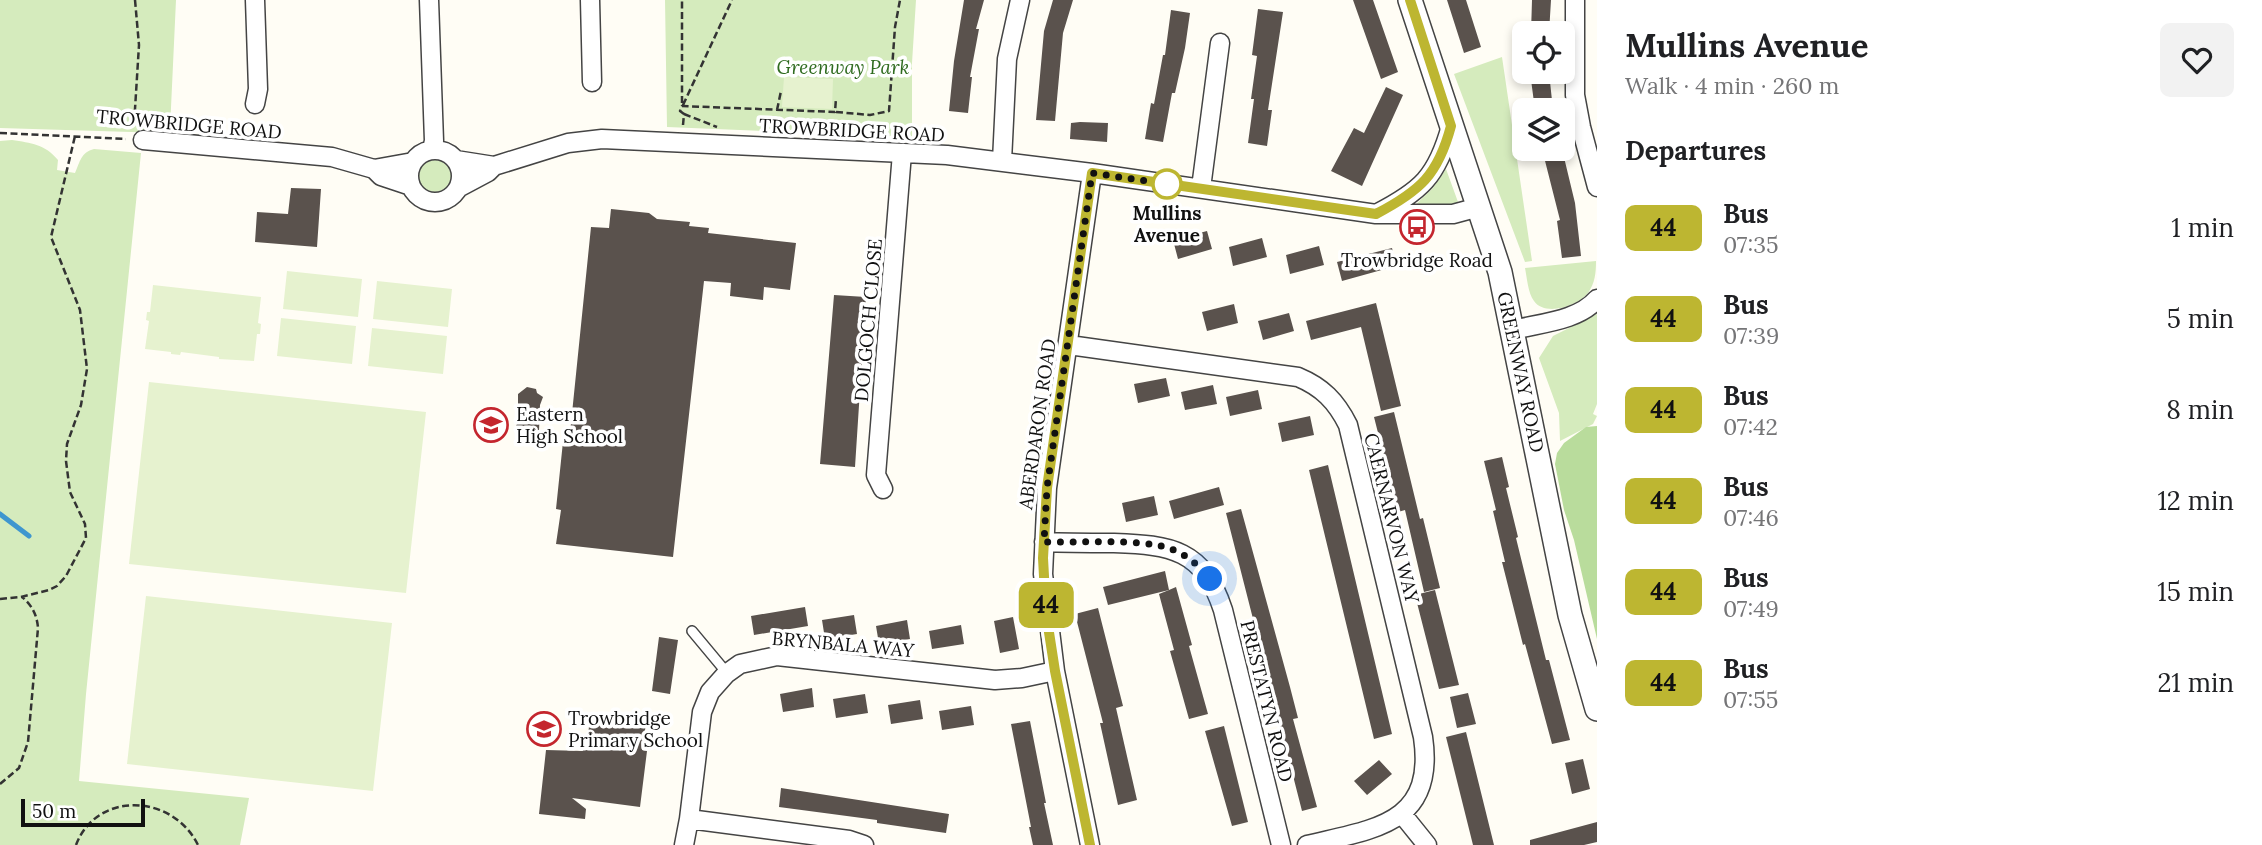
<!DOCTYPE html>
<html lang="en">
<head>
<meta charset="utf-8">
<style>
  body { margin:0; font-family:Lora,serif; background:#f2f2f2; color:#202124; height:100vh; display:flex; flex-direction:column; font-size:26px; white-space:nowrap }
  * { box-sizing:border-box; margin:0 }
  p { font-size:23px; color:#757577 }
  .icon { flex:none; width:38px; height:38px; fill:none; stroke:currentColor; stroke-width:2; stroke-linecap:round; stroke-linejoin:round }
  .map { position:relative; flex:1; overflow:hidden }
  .drawer { display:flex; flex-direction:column; background:#fff; width:665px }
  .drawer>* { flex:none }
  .badge { padding:0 14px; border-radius:10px; font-size:24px; line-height:46px }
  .tools { position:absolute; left:1512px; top:21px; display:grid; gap:14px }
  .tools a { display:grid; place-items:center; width:63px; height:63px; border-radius:10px; background:#fff; box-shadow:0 4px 10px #0003; font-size:35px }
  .scale { position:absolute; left:21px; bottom:18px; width:124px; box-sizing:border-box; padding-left:7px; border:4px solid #111; border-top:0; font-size:19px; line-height:24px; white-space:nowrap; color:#111; -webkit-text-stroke:5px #fff; paint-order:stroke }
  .you { position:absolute; width:35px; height:35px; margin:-18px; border:5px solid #fff; border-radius:50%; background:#1a73e8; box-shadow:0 0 0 10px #1a73e833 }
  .map>.badge { position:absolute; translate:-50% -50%; box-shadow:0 0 0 4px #fff }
  h2 { padding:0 28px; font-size:26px; line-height:63px }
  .round { display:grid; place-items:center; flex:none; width:74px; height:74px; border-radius:10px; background:#f2f2f2 }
  .head { display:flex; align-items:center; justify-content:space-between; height:119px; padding:0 28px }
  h1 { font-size:33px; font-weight:800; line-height:52px }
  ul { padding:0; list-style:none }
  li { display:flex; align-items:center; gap:21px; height:91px; padding:0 28px }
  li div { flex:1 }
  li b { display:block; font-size:26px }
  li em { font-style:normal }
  li .badge { min-width:77px; font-weight:700; text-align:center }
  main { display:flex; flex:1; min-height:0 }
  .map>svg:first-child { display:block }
  .green { fill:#d5ebbd }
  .forest { fill:#b9dc9c }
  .pitch { fill:#e6f2cf }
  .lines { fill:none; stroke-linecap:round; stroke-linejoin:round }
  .stream { stroke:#3f96cf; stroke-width:5 }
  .building { fill:#5a524d }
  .service-casing { stroke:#444; stroke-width:12 }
  .minor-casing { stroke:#444; stroke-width:21 }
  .tertiary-casing { stroke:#444; stroke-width:26 }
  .path { stroke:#333; stroke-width:2.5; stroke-dasharray:7 3.5; stroke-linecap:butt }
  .service { stroke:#fff; stroke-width:9 }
  .minor { stroke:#fff; stroke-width:18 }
  .tertiary { stroke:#fff; stroke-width:23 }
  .line-casing { stroke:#fff; stroke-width:16 }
  .line { stroke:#bdb631; stroke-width:10 }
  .walk { stroke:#111; stroke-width:7; stroke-dasharray:0 12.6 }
  .stop-dot { fill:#fff; stroke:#bdb631; stroke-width:3.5 }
  .labels { text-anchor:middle; stroke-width:7; stroke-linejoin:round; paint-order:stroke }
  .park-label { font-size:19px; font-style:italic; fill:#2f6b1f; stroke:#fff }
  .street-label { font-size:19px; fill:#111; stroke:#fff }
  .stop-label { font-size:19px; font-weight:bold; fill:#111; stroke:#fff }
  .poi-label { font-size:19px; fill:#111; stroke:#fff; text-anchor:start }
</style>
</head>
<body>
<main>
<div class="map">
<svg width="1597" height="845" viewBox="0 0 1597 845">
  <rect width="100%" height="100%" fill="#fffdf5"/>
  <path class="green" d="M0 0H176L170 129 164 133 0 128Z
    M665 0H916L912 63V137L667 127Z
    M1502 57 1532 261 1525 262 1454 74Z
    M12 140C31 143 45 144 58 160L57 170 75 173C80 162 81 152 94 149L141 153 86 694 79 781 249 798 240 845H0V141Z
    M419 176a16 16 0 1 1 32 0a16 16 0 1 1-32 0Z
    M1446 169 1458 202 1450 205 1413 207 1433 188Z
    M1596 261C1596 273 1595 283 1588 293 1578 306 1545 317 1534 301 1528 293 1527 278 1525 268Z
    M1597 314V404L1593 414 1597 416 1593 424 1560 441 1559 413 1539 358 1553 336Z"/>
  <path class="forest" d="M1597 426V639L1574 540 1564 510 1555 464 1557 453 1564 443 1586 427Z"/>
  <path class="pitch" d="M784 77 833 79 832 109 782 107Z
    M287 271 362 279 358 317 283 309Z
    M377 281 452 289 448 327 373 319Z
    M153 285 261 297 258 323 261 324 260 334H257L254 361 219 359V357L181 352 180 355 171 354V352L145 349 149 321 146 320 147 312H150Z
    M281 318 356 326 352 364 277 356Z
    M372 328 447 336 443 374 368 366Z
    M149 382 426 412 406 593 129 564Z
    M146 596 392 623 373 791 127 764Z"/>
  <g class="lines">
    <path class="stream" d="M0 514 29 536"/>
  </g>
  <path class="building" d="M964 0H984L976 29H979L970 77H972L968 113 949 111 954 61Z
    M1053 0H1073L1063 33 1055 121 1036 120 1044 31Z
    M1353 0H1373L1398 72 1381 79Z
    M1447 0H1466L1481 47 1464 53Z
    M1532 0H1551L1549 33H1531Z
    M1258 9 1283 12 1268 110H1272L1267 146 1248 143 1254 99H1251L1257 56 1252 55Z
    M1171 10 1190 13 1185 48 1175 93H1172L1163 142 1145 139 1151 103 1154 104 1163 55H1165Z
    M1530 72H1549L1553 110H1535Z
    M1386 87 1403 95 1362 186 1331 171 1354 128 1364 133Z
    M1080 122 1108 123 1107 142 1070 139 1071 123Z
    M1542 149H1562L1575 203 1581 256 1562 258 1557 221 1560 220Z
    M291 188 321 189 317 247 255 242 257 212 288 214Z
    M611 209 649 213 657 219 690 222 689 226 709 228 708 233 796 243 790 290 764 287 763 300 730 296 731 283 704 281 673 557 556 544 561 510 556 509 564 432 570 433 591 227 609 228Z
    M1207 231 1212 249 1178 259 1173 240Z
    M1262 238 1267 257 1233 266 1229 247Z
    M1319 246 1324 265 1290 274 1286 255Z
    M1392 248 1396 266 1342 281 1337 262Z
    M834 295 866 297 855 467 820 464Z
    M1376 303 1401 406 1381 411 1361 327 1311 340 1306 321Z
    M1234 304 1238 323 1207 331 1202 312Z
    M1289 313 1294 331 1263 340 1258 321Z
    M1166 378 1170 396 1138 403 1134 384Z
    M1213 385 1217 404 1185 410 1181 392Z
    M527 387 536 389 537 393 543 397 540 405 539 431 531 438 521 437 515 429 518 421V394Z
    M1258 390 1262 409 1230 416 1226 397Z
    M1394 412 1420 519 1423 518 1440 588 1424 592 1405 510 1398 512 1374 417Z
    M1310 416 1314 435 1282 442 1278 423Z
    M1502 457 1509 487 1506 488 1518 537 1516 538 1546 660H1549L1570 740 1552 744 1525 644 1523 645 1502 562H1505L1493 511 1496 510 1484 461Z
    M1328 465 1392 734 1374 739 1309 470Z
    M1219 487 1224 505 1174 519 1169 501Z
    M1154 496 1158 515 1126 522 1122 503Z
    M1241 509 1290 687 1298 718 1293 719 1317 807 1302 811 1226 513Z
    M1165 571 1169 590 1176 587 1192 645 1189 646 1208 714 1189 719 1170 651 1174 650 1159 594 1169 590 1108 605 1103 587Z
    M1435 590 1459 685 1439 689 1415 595Z
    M805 607 808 626 754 635 751 616Z
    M1098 608 1123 706 1116 708 1137 800 1118 805 1100 723H1103L1075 614Z
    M854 615 857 634 825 639 822 620Z
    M1013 617 1019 649 1000 653 994 621Z
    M907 620 910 639 879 644 876 626Z
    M961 625 964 644 932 649 929 631Z
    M659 637 678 640 670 694 652 691Z
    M812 688 814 707 783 712 780 694Z
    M1468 693 1476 724 1457 728 1450 697Z
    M865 694 868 713 836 718 833 699Z
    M920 700 923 719 891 724 888 705Z
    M971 706 974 725 942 730 939 711Z
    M600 713 647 717 642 750 647 751 640 807 572 798 586 809 585 819 539 814 546 750 583 751 582 747H587L590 716H600Z
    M1030 721 1046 803H1044L1053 845H1033L1029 827H1031L1011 724Z
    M1224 726 1248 822 1232 826 1205 731Z
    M1466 732 1494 845H1473L1446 737Z
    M1583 759 1590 789 1572 794 1565 763Z
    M1379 760 1392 774 1367 795 1354 781Z
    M781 788 949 814 946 833 877 823V820L779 807Z
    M1597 822V842L1584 845H1530V840Z"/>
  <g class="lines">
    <g class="service-casing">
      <path id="service" d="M692 631 727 673"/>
    </g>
    <g class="minor-casing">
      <path id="minor" d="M429 0 434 141 432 149
        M590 0 592 82
        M1575 0V95L1581 127 1597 187
        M255 104 258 89 255 0
        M143 140 332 157 374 169 413 162
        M409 176a26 26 0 1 1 52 0a26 26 0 1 1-52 0Z
        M456 160 494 166 568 143 602 139 947 155 1092 173 1376 214H1453L1479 207
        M1002 161 1007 59 1020 0
        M374 169 381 176 411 186
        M458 188 488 172 494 166
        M1201 188 1220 43
        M1376 214C1421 191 1437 177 1451 126
        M1513 330C1540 323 1578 321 1597 299
        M1069 345 1298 377C1322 387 1336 401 1348 425L1423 737C1436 825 1373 829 1307 845
        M883 489 876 475 902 153
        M1044 542C1067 543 1091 543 1114 543 1171 545 1203 549 1223 610L1281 845
        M1402 814 1427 845
        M689 819 849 840 864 845
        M684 845 689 819 702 712 710 692 726 674 740 664 777 656 995 680 1022 678 1055 671
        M1090 845 1055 671 1043 574 1047 488 1092 173"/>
    </g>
    <g class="tertiary-casing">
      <path id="tertiary" d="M1410 0 1500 272 1570 615 1597 709"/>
    </g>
    <path class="path" d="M135 0 139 45 135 109 138 123
      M682 103V0
      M683 105 732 0
      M777 110 781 91
      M836 112 870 115 889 111 895 27 900 0
      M684 114 717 127
      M683 125 684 114 680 111 682 106 835 112 836 98
      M0 133 126 139
      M0 599 21 597 49 590 57 586 66 576 86 538 85 524 70 492 66 461 67 444 81 405 87 369 80 310 51 237 75 136
      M0 784 19 768 28 742 38 628C37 615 32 605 22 597
      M76 845C97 790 173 794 198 845"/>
    <use href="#service" class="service"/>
    <use href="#minor" class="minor"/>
    <use href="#tertiary" class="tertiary"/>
  </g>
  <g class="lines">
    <g class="line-casing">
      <path id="line" d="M1090 845 1055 671 1046 613 1043 558 1047 488 1092 173 1376 214C1420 191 1438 175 1451 126L1410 0"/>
    </g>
    <use href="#line" class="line"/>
    <path class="walk" d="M1167 184 1174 185 1092 173 1047 488 1044 542C1076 543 1143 538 1171 549 1187 555 1200 566 1210 579"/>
  </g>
  <defs>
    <g id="bus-ring" transform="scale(1.75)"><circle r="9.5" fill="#fff" stroke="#c4262e" stroke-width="1.5"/><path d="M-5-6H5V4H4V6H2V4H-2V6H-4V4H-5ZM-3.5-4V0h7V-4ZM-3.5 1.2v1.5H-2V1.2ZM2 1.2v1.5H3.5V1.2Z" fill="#c4262e"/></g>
    <g id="school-ring" transform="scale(1.75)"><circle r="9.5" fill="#fff" stroke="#c4262e" stroke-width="1.5"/><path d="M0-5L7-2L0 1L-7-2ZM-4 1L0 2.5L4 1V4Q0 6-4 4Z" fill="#c4262e"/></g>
  </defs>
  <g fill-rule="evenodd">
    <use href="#bus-ring" x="1417" y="227"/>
    <use href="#school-ring" x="491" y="425"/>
    <use href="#school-ring" x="544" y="729"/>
  </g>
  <circle class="stop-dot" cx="1167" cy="184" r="14"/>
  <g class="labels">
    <g class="park-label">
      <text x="843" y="74">Greenway Park</text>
    </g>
    <g class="street-label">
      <text transform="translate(189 124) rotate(5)" y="7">TROWBRIDGE ROAD</text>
      <text transform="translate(852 130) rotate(3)" y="7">TROWBRIDGE ROAD</text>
      <text transform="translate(868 320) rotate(-85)" y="7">DOLGOCH CLOSE</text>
      <text transform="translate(1521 372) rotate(78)" y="7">GREENWAY ROAD</text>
      <text transform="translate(1037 424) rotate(-82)" y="7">ABERDARON ROAD</text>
      <text transform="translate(1392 518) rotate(76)" y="7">CAERNARVON WAY</text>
      <text transform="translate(843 644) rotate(5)" y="7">BRYNBALA WAY</text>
      <text transform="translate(1267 701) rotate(76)" y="7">PRESTATYN ROAD</text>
    </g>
    <g class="stop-label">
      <text x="1167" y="220">Mullins<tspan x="1167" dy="22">Avenue</tspan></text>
    </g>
    <g class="poi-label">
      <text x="1417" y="267" text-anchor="middle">Trowbridge Road</text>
      <text x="516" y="421">Eastern<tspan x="516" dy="22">High School</tspan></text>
      <text x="568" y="725">Trowbridge<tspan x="568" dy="22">Primary School</tspan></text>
    </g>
  </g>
</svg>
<div class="tools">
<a><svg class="icon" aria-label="locate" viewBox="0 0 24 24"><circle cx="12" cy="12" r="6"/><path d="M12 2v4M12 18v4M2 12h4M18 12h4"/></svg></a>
<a><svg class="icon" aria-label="layers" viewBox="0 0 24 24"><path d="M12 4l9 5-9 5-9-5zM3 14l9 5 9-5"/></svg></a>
</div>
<div class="scale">50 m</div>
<div class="you" style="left:1210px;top:579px"></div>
<b class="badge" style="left:1046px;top:605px;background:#bdb631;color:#111">44</b>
</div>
<section class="drawer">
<div class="head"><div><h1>Mullins Avenue</h1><p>Walk · 4 min · 260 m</p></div><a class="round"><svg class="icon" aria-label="heart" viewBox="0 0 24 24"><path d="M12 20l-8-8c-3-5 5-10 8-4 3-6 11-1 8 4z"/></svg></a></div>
<h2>Departures</h2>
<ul>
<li><span class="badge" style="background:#bdb631;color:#111">44</span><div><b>Bus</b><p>07:35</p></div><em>1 min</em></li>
<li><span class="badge" style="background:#bdb631;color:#111">44</span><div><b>Bus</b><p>07:39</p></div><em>5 min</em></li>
<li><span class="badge" style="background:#bdb631;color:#111">44</span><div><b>Bus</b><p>07:42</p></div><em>8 min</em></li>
<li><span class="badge" style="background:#bdb631;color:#111">44</span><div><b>Bus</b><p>07:46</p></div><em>12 min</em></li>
<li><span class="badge" style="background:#bdb631;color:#111">44</span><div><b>Bus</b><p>07:49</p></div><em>15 min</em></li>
<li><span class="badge" style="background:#bdb631;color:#111">44</span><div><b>Bus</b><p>07:55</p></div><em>21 min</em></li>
</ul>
</section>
</main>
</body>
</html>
